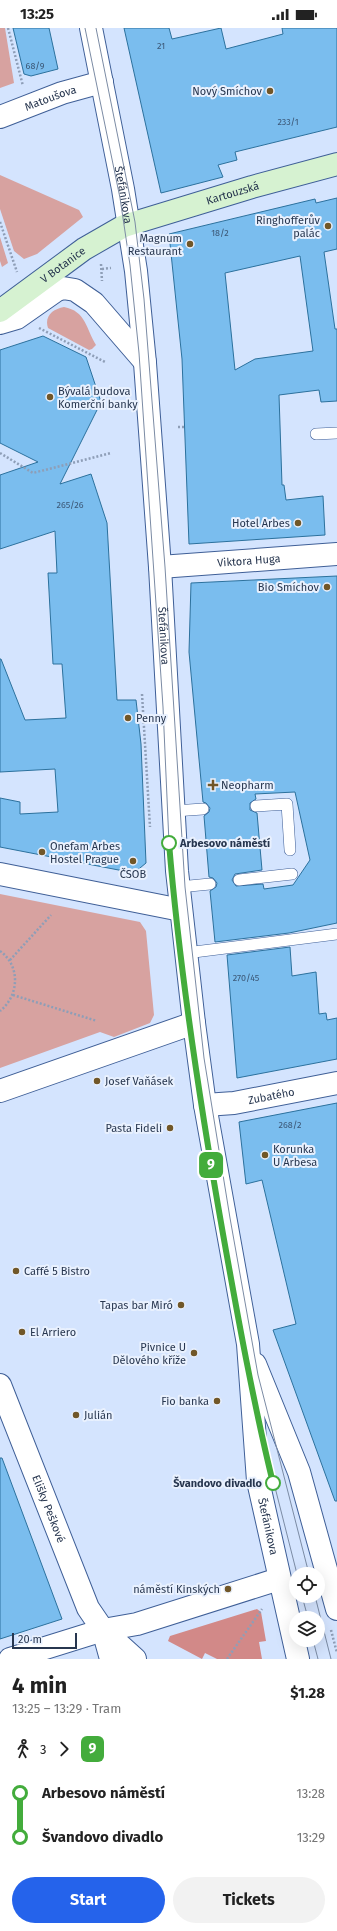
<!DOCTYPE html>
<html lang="en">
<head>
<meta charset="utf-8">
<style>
  body { margin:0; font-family:"Fira Sans",sans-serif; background:#f2f2f2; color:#222; height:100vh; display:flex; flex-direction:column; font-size:15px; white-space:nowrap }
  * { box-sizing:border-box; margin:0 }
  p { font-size:13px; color:#767676 }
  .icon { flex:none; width:22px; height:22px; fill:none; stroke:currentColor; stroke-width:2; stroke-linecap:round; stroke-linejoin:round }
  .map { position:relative; height:1631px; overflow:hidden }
  .sheet { display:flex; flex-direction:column; background:#fff; flex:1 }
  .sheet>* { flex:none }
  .badge { padding:0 8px; border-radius:6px; font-size:14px; line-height:26px }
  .buttons { position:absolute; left:289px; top:1539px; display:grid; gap:8px }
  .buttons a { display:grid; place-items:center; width:36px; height:36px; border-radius:50%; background:#fff; box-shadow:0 4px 16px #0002; font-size:20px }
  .scale { position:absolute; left:12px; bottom:10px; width:65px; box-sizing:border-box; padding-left:4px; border:2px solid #27364f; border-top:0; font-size:11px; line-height:14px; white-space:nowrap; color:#27364f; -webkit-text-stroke:3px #e9f1fe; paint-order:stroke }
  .map>.badge { position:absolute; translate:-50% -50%; box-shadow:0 0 0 2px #fff }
  .legs { display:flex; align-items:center; gap:6px; height:44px; padding:0 12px; font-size:13px }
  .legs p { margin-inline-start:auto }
  .overview { display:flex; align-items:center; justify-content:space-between; height:68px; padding:0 12px }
  h1 { font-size:22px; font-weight:700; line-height:30px }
  .button { display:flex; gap:8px; margin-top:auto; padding:8px 12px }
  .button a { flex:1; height:46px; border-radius:24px; background:#2563eb; color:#fff; font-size:16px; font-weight:700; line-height:46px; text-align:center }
  .button a+a { background:#f2f2f2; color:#222 }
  ul { padding:0 12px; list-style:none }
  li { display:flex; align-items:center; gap:14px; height:44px; font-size:15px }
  li i { display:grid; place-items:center; width:6px; height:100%; margin:0 5px; background:currentColor }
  li i::after { content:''; width:10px; height:10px; margin:-5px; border:3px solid; border-radius:50%; background:#fff }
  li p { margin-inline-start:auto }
  li:first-child i { background:linear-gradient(#0000 50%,currentColor 0) }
  li:last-child i { background:linear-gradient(currentColor 50%,#0000 0) }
  .status { display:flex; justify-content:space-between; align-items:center; height:28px; padding:0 20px; background:#fff; direction:ltr }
  .status svg { height:11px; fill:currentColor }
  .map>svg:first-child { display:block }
  .green { fill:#d7a2a0 }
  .forest { fill:#d28988 }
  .building { fill:#7abdee; stroke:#2c719d; fill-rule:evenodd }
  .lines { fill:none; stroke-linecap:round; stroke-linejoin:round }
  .service-casing { stroke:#3f5f97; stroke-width:12 }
  .minor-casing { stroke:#3f5f97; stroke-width:24 }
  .tertiary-casing { stroke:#3f5f97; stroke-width:24 }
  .secondary-casing { stroke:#3f5f97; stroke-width:24 }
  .path { stroke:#8e9eb7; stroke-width:2.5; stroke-dasharray:2 2; stroke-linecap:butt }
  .service { stroke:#fff; stroke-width:11 }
  .minor { stroke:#fff; stroke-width:22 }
  .tertiary { stroke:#fff; stroke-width:22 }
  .secondary { stroke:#d6f2d1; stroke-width:22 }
  .tram { stroke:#7b8ba4; stroke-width:1 }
  .line-1-casing { stroke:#fff; stroke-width:9 }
  .line-1 { stroke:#43ac3c; stroke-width:6 }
  .poi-dot { fill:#715728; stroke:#e9f1fe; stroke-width:1.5 }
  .stop-1-dot { fill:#fff; stroke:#43ac3c; stroke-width:2 }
  .labels { text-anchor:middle; stroke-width:4; stroke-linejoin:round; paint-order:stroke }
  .number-label { font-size:9px; fill:#3c5877 }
  .poi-label { font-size:11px; fill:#27364f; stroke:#e9f1fe; text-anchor:end }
  .street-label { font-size:11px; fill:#27364f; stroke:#e9f1fe }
  .stop-label { font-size:11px; font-weight:bold; fill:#27364f; stroke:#e9f1fe; text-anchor:start }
</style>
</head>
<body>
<div class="status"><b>13:25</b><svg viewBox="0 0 49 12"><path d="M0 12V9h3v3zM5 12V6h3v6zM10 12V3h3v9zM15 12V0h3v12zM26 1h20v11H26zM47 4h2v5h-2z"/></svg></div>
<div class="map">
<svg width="337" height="1631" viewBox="0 0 337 1631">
  <rect width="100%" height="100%" fill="#d4e4fe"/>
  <path class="green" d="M0 0H5L14 55 0 60Z
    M0 147 79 182 83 189 37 226 24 231 14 223 0 181Z
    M0 209 8 235 2 239 0 233Z
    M64 279C86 283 86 301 96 317L92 321 89 322 48 300C44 288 53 281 64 279Z
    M0 866 140 894 146 903 154 987 150 995 114 1009 100 1004 0 1040Z"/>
  <path class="forest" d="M257 1581 261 1584 266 1613 259 1614 262 1631H217L205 1625 202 1631 168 1613 170 1608Z"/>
  <path class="building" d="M13 0H49L58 41 31 48 24 46Z
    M124 0H169L172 11 221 0 226 21 283 6 282 0H337V99L235 124 237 132 218 137 223 149 161 165Z
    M337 170V221L324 224 335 301H337V373L321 374 319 362 279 367 282 457H284L286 472 323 468 325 507 189 516 182 331 169 206 315 171 316 175ZM300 228 313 323 255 331 235 342 225 245Z
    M43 308 86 329 101 374 60 456 91 446 107 495 117 672H136L141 716 146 835 134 845 0 819V770L20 774V786L58 784 55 741 0 744V631H1L25 692 66 690 62 636H53L48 545H57L55 503 0 521V447L38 434 0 415V322Z
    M337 548V895L289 905 215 914 210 863 216 859 217 855 213 850 209 849 204 788 209 784 210 780 206 775 203 774 189 624 191 555ZM295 764 310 832 293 857 264 861 263 856 236 858 232 852 235 846 262 842 257 785 250 782V775L256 771 255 766Z
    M290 919 292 948 316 944 319 986 326 985 327 992 337 990V1031L237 1050 227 927Z
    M337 1075V1473H335L273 1302 296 1296 262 1152 246 1156 239 1094Z
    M0 1430H2L62 1591 0 1611Z"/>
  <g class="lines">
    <g class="service-casing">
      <path id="service" d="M316 406 337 405
        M256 778 287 776 290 822
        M174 783 203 781
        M239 852 292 846
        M179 859 210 856
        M186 925 337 906"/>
    </g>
    <g class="minor-casing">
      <g id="minor">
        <path id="s1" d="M91 0 123 161 136 243 145 335 160 539 177 843 194 995 205 1077 248 1316 258 1453 298 1631"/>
        <path id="s2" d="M0 89 62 65 102 54"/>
        <path d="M0 295 17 290 57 262 63 260 75 262 94 275 145 334"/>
        <path id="s3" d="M160 539 337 526"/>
        <path d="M0 846 181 882"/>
        <path d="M0 1063 194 995"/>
        <path id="s4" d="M205 1077 234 1075 337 1055"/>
        <path d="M255 1336 299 1444 337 1581"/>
        <path d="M103 1602 111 1631"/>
        <path d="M10 1631 103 1602 137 1596 279 1551"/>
      </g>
    </g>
    <g class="tertiary-casing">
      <g id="tertiary">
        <path id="s5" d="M0 1357 88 1580 103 1602 135 1631"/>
      </g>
    </g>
    <g class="secondary-casing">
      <g id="secondary">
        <path id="s6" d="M0 283 84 221 124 198 252 159 337 136"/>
      </g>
    </g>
    <path class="path" d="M8 0 23 58
      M0 194 17 244
      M101 236 102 253
      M102 241 111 240
      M39 300 105 334
      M178 399H184
      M0 425 33 445 111 425
      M142 666 150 799
      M0 923C21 938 19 968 0 983
      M10 932 51 887
      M13 967 97 993
      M331 1602 337 1625
      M227 1631 262 1581"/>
    <use href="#service" class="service"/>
    <use href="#minor" class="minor"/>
    <use href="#tertiary" class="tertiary"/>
    <use href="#secondary" class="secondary"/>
    <path class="tram" d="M85 0 120 170 130 237 139 325 163 679 169 815 193 1031 242 1316 262 1408 297 1546
      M96 0 135 194 144 271 165 539 185 859 204 1030 230 1190 258 1347 309 1546
      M302 1568 308 1590
      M315 1568 331 1631
      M313 1612 318 1631"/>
  </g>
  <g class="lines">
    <g class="line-1-casing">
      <path id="line-1" d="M169 815C180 947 200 1076 223 1206 238 1290 253 1373 273 1455"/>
    </g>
    <use href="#line-1" class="line-1"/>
  </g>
  <g class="poi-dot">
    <circle cx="270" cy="63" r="4"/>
    <circle cx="328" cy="198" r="4"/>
    <circle cx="190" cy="216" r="4"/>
    <circle cx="50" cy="369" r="4"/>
    <circle cx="298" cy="495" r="4"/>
    <circle cx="327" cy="559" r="4"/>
    <circle cx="128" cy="690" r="4"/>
    <path d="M211 751h4v4h4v4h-4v4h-4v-4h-4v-4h4z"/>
    <circle cx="42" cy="824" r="4"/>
    <circle cx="133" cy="833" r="4"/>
    <circle cx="97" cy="1053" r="4"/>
    <circle cx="170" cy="1100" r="4"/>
    <circle cx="265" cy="1127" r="4"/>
    <circle cx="16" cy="1243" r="4"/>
    <circle cx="181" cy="1277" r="4"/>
    <circle cx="22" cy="1304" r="4"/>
    <circle cx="194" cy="1325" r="4"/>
    <circle cx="217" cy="1373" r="4"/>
    <circle cx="76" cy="1387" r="4"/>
    <circle cx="228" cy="1561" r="4"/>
  </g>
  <g class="stop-1-dot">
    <circle cx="169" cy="815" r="7"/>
    <circle cx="273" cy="1455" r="7"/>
  </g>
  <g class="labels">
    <g class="number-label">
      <text x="161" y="21">21</text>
      <text x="35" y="41">68/9</text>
      <text x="288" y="97">233/1</text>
      <text x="220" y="208">18/2</text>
      <text x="70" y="480">265/26</text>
      <text x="246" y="953">270/45</text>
      <text x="290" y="1100">268/2</text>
    </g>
    <g class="poi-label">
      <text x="262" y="67">Nový Smíchov</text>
      <text x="320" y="196">Ringhofferův<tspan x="320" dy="13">palác</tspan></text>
      <text x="182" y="214">Magnum<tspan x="182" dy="13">Restaurant</tspan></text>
      <text x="58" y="367" text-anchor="start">Bývalá budova<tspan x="58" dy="13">Komerční banky</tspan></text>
      <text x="290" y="499">Hotel Arbes</text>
      <text x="319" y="563">Bio Smíchov</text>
      <text x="136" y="694" text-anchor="start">Penny</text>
      <text x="221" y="761" text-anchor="start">Neopharm</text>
      <text x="50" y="822" text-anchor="start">Onefam Arbes<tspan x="50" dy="13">Hostel Prague</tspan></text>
      <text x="133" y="850" text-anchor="middle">ČSOB</text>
      <text x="105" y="1057" text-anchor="start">Josef Vaňásek</text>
      <text x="162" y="1104">Pasta Fideli</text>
      <text x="273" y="1125" text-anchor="start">Korunka<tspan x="273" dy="13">U Arbesa</tspan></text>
      <text x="24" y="1247" text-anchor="start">Caffé 5 Bistro</text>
      <text x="173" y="1281">Tapas bar Miró</text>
      <text x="30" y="1308" text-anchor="start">El Arriero</text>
      <text x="186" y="1323">Pivnice U<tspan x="186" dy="13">Dělového kříže</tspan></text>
      <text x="209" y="1377">Fio banka</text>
      <text x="84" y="1391" text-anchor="start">Julián</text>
      <text x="220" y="1565">náměstí Kinských</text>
    </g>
    <g class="street-label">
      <text dy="4" stroke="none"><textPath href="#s2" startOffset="54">Matoušova</textPath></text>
      <text dy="4" stroke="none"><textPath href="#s6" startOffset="264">Kartouzská</textPath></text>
      <text dy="4" stroke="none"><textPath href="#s1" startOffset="170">Štefánikova</textPath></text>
      <text dy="4" stroke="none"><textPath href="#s6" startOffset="78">V Botanice</textPath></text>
      <text dy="4" stroke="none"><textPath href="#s3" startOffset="89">Viktora Huga</textPath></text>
      <text dy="4" stroke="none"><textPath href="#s1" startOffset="613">Štefánikova</textPath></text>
      <text dy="4" stroke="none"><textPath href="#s4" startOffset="67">Zubatého</textPath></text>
      <text dy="4" stroke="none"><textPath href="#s5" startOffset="133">Elišky Peškové</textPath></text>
      <text dy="4" stroke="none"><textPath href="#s1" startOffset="1511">Štefánikova</textPath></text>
    </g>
    <g class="stop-label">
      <text x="180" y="819">Arbesovo náměstí</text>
      <text x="262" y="1459" text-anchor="end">Švandovo divadlo</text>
    </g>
  </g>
</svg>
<div class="buttons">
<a><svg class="icon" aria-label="locate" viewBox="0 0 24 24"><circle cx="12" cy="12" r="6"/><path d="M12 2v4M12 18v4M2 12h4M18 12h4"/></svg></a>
<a><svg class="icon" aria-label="layers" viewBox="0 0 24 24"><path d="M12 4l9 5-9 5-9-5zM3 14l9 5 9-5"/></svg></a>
</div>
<div class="scale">20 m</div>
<b class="badge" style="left:211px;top:1137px;background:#43ac3c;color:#fff">9</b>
</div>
<section class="sheet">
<div class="overview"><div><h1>4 min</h1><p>13:25 – 13:29 · Tram</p></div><b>$1.28</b></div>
<div class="legs"><svg class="icon" aria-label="walk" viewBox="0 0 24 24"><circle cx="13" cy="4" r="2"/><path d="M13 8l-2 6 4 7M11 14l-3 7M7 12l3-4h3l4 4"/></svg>3<svg class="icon" aria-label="forward" viewBox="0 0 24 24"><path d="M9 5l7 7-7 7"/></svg><b class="badge" style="background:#43ac3c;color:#fff">9</b></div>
<ul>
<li><i style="color:#43ac3c"></i><b>Arbesovo náměstí</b><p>13:28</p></li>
<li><i style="color:#43ac3c"></i><b>Švandovo divadlo</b><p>13:29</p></li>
</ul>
<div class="button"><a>Start</a><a>Tickets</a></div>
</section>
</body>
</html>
